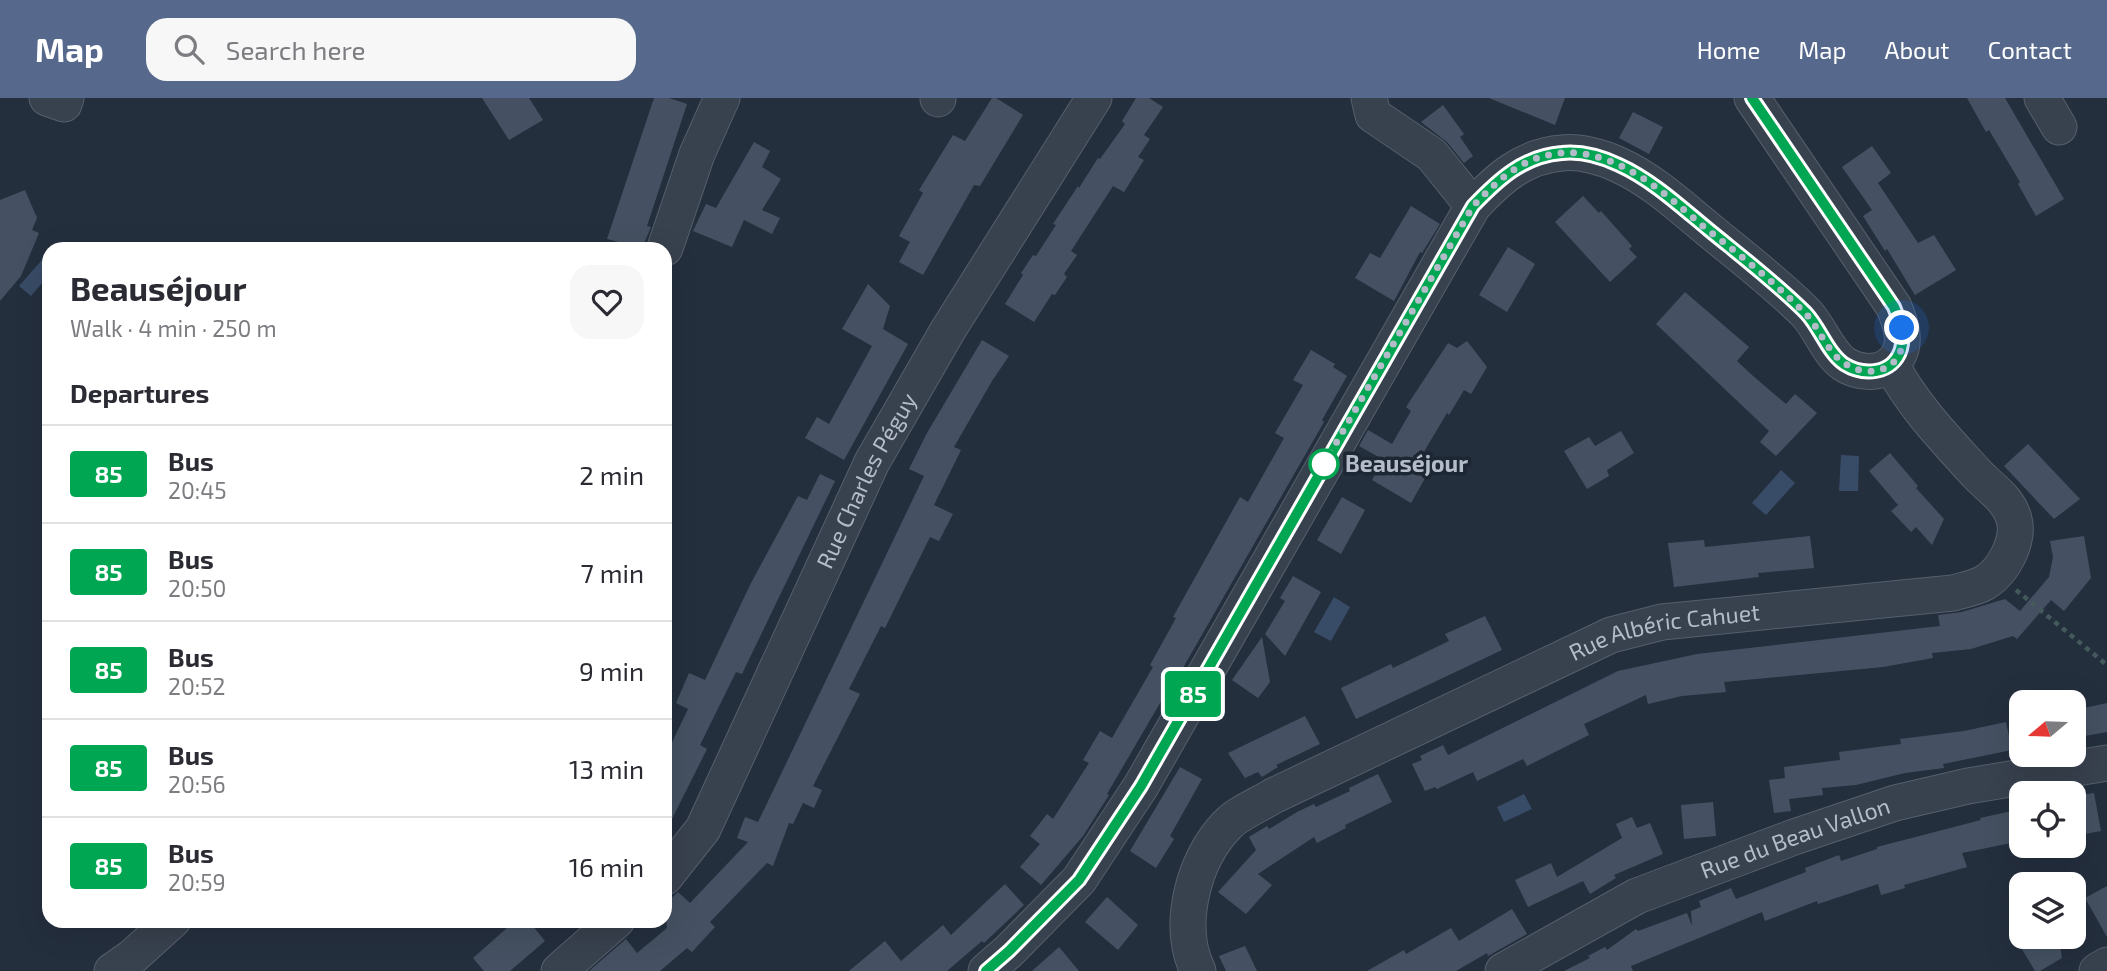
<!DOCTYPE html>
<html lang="en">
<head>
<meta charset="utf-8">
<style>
  body { margin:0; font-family:"Exo 2",sans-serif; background:#f7f7f7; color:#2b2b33; height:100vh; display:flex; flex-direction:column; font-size:26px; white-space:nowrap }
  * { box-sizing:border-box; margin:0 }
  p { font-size:23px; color:#7c7c81 }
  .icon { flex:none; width:38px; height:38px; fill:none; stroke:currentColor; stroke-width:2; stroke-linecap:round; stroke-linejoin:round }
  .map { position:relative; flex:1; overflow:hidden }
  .drawer { position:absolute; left:42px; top:144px; width:630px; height:686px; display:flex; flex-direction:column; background:#fff; border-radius:21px; box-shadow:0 7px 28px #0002 }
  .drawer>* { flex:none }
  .badge { padding:0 14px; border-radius:5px; font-size:24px; line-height:46px }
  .needle { width:46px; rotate:251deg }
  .buttons { position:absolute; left:2009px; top:592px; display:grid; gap:14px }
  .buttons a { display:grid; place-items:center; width:77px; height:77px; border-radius:14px; background:#fff; box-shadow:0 7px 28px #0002; font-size:35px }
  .you { position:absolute; width:35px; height:35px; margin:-18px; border:5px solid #fff; border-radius:50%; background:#1a73e8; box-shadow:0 0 0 10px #1a73e833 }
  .map>.badge { position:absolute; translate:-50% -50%; box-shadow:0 0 0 4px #fff }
  h2 { padding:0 28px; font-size:26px; line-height:63px }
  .round { display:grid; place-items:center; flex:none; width:74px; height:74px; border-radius:21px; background:#f7f7f7 }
  .headline { display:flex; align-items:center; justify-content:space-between; height:119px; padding:0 28px }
  h1 { font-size:33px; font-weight:700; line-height:52px }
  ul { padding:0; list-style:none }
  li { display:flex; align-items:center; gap:21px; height:98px; padding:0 28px; border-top:2px solid #e1e1e2 }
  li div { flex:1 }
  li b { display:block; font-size:26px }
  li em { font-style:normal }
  li .badge { min-width:77px; font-weight:700; text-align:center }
  header { display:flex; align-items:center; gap:42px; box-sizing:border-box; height:98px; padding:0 35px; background:#56698c; color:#fff }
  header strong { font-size:33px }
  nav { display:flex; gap:38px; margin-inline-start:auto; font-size:24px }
  .search { width:490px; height:63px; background:#f7f7f7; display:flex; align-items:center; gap:18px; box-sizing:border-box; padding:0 24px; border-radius:21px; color:#7c7c81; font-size:26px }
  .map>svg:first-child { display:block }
  .water { fill:#394c67 }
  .building { fill:#455162 }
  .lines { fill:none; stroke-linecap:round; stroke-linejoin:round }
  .minor-casing { stroke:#565f6c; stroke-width:37 }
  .path { stroke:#44595c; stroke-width:4.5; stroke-dasharray:5 5; stroke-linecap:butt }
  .minor { stroke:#38414e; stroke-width:35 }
  .line-casing { stroke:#fff; stroke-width:16 }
  .line { stroke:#00a651; stroke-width:10 }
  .walk { stroke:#b4bcc9; stroke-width:7; stroke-dasharray:0 12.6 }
  .stop-dot { fill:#fff; stroke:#00a651; stroke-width:3.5 }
  .labels { text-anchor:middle; stroke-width:7; stroke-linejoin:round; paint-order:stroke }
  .stop-label { font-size:23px; font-weight:bold; fill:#b4bcc9; stroke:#1d2633; text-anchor:start }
  .street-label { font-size:23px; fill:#b4bcc9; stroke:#1d2633 }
</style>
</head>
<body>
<header>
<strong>Map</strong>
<div class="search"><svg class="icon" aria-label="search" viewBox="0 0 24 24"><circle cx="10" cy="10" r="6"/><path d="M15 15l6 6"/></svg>Search here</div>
<nav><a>Home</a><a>Map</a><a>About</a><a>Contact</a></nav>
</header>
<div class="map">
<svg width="2107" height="873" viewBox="0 0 2107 873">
  <rect width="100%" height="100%" fill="#242f3e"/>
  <path class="water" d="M48 155 49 177 31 198 19 188Z
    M1841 357 1859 358 1858 393H1839Z
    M1781 372 1795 385 1766 417 1752 405Z
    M1334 499 1350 509 1331 543 1314 534Z
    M1524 696 1532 711 1504 724 1497 709Z"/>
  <path class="building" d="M482 0H529L543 22 509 42Z
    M654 0H669L687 6 647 128 651 129 642 150 607 141Z
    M992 0H996L1023 17 980 88 974 87 923 177 899 164 910 144 899 138 923 95 919 92 953 37 965 43Z
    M1136 0H1149L1163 9 1144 37 1150 41 1138 59 1144 62 1124 94 1113 88 1071 153 1077 157 1064 176 1067 179 1055 197 1052 196 1034 224 1005 206 1023 177 1021 175 1033 157 1036 158 1056 127 1053 126 1078 88 1079 90 1098 60 1100 61 1125 26 1122 23Z
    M1489 0H1565L1555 27Z
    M1967 0H2005L2064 101 2036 118 2018 86 2020 84 1989 32 1986 34Z
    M1443 7 1464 36 1460 39 1473 58 1464 65 1447 44 1421 24Z
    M1633 14 1663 29 1649 56 1619 40Z
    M754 44 770 53 762 69 781 81 762 112 780 120 772 136 744 122 732 149 693 133 706 106 716 110Z
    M1872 48 1891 75 1878 85 1918 145 1934 137 1956 172 1915 197 1887 151 1885 153 1863 118 1872 112 1842 69Z
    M25 92 37 120 32 132 39 135 21 178 0 203V102Z
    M1583 98 1599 115 1601 113 1632 148 1629 151 1637 159 1610 184 1555 124Z
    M1411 108 1440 126 1422 155 1420 154 1394 203 1355 180 1370 155 1380 160Z
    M1508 149 1535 166 1507 214 1479 197Z
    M868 186 890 208 883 231 908 246 844 362 805 340 817 319 829 326 872 248 842 231Z
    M1685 194 1749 249 1737 263 1752 277 1786 306 1795 296 1817 315 1776 358 1760 344 1769 333 1656 226Z
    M982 242 1009 258 992 283 954 349 961 352 934 407 953 416 939 443 930 439 885 530 881 528 849 591 860 596 813 688 822 692 814 710 803 705 793 726 789 725 773 768 767 765 710 824 715 829 692 854 687 850 660 873H589L626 841 637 855 667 830 665 806 678 794 690 805 748 744 737 740 745 719 758 724 924 378 909 371 927 335Z
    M1467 243 1487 269 1471 296 1464 292 1449 317 1447 315 1416 367 1428 375 1411 405 1372 382 1384 362 1359 348 1368 332 1392 346 1411 313 1406 309 1448 245 1457 250Z
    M1311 252 1335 266 1333 269 1347 278 1322 322 1324 324 1176 582 1174 581 1107 696 1109 697 1083 738 1041 787 1020 769 1040 746 1030 738 1047 716 1053 721 1089 665 1083 662 1100 633 1112 640 1153 569 1150 567 1176 520 1173 519 1240 399 1248 404 1284 340 1275 335 1303 287 1293 282Z
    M1621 333 1634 355 1607 372 1609 378 1587 391 1564 353 1589 339 1595 348Z
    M2028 346 2080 401 2054 421 2004 368Z
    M1890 355 1918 388 1916 390 1944 421 1932 447 1916 429 1911 434 1891 413 1898 407 1869 373Z
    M820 376 835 383 742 576 736 574 700 647 707 651 665 735V659L688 611 676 605 689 575 705 582 751 485 798 398 807 402Z
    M1342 399 1365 412 1341 456 1317 442Z
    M1810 438 1814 470 1758 475 1759 479 1674 489 1668 445 1704 442 1705 449Z
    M2084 438 2091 480 2064 513 2051 502 2017 541 2013 538 1971 551 1932 555 1933 560 1883 569 1724 584 1726 594 1682 598 1648 606 1646 597 1584 626 1589 637 1527 668 1523 661 1477 683 1473 674 1437 691 1435 689 1425 693 1412 666 1422 662 1420 658 1443 647 1448 657 1618 573 1697 556 1940 528 1938 517 1962 514 2005 501 2020 513 2049 479 2053 459 2050 443Z
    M1293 478 1321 494 1285 558 1265 536 1285 503 1280 500Z
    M1485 518 1502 552 1356 621 1341 590 1391 566 1393 570 1449 543 1445 536Z
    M1262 539 1270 584 1258 600 1232 582Z
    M2107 605V634L2074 640V612Z
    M1305 618 1320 646 1276 667 1278 669 1262 679 1258 674 1245 680 1228 655Z
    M2006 624 2012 652 1943 666 1944 670 1905 675 1856 687 1822 690 1823 697 1789 701 1791 713 1774 715 1769 682 1785 680 1784 669 1840 662 1839 654 1901 646 1900 641 1964 633Z
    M1180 669 1202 681 1170 738 1174 741 1156 770 1130 753Z
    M1378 676 1392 704 1345 727 1346 730 1317 745 1314 739 1258 776 1272 787 1246 816 1218 794 1256 752 1249 739 1267 728 1269 731 1297 714 1314 706 1316 709 1350 693 1349 690Z
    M2094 695 2101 733 2074 738V698Z
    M1713 704 1716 738 1684 741 1681 707Z
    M2021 711V743L1962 755 1967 769 1904 787 1905 790 1881 797 1878 786 1818 806 1817 803 1765 823 1762 814 1631 868 1633 873H1564L1590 860 1588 858 1605 849 1607 852 1636 831 1638 833 1687 815 1692 828 1691 813 1701 809 1699 803 1731 790 1736 801 1806 774 1805 770 1839 757 1841 763 1877 751V749L1981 722 1980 720Z
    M1632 719 1637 730 1650 725 1663 756 1614 777 1616 780 1590 796 1583 783 1528 809 1515 782 1551 765 1557 779 1622 740 1616 726Z
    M1005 786 1024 807 984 845 982 843 947 873H849L885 843 901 863 943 827 951 837Z
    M2107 788V839L2085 800Z
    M1107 799 1138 827 1118 852 1085 824Z
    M1512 811 1527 836 1488 858 1487 855 1456 873H1367L1404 852 1406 856 1451 830 1459 843Z
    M516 822H528L545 843 510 873H484L473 860Z
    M2014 838H2058L2062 860 2040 873H2035Z
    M1245 848 1257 873H1226L1219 858Z
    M1059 849 1079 873H1032Z"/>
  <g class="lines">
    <g class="minor-casing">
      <g id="minor">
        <path d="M47 0 64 6 66 0"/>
        <path d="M1369 0 1373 17 1432 57 1473 108"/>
        <path d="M2042 0 2059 29"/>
        <path d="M938 1V0"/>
        <path d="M665 150 697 56 722 0"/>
        <path id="s1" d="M665 779 703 731 872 364 948 232 1094 0"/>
        <path d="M112 873 132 859 173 822"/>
        <path d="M559 873 617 822"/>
        <path d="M986 873 1009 853 1079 782 1141 688 1473 108C1498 81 1523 58 1562 55 1580 53 1602 59 1619 67 1652 82 1681 109 1709 132 1742 159 1776 185 1806 215 1820 230 1828 255 1844 266 1863 278 1893 277 1901 251 1905 237 1899 222 1894 209L1752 0"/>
        <path id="s2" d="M1198 873C1176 828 1193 762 1227 727 1238 715 1259 707 1273 698L1611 537 1662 524 1953 495C1963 492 1975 490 1984 485 2003 474 2020 443 2014 421 2008 400 1990 390 1977 376 1946 342 1912 307 1891 266"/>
        <path id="s3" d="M1503 873 1637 798 1794 739 1895 705 1968 688 2107 665"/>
        <path d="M2097 873 2107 867"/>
      </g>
    </g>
    <path class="path" d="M2016 492 2107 567"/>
    <use href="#minor" class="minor"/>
  </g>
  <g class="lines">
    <g class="line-casing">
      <path id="line" d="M986 873 1009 853 1079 782 1141 688 1473 108C1498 82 1523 58 1562 55 1581 53 1602 59 1619 67 1652 82 1681 109 1709 132 1742 159 1776 185 1806 215 1820 230 1828 255 1844 266 1863 278 1893 277 1901 251 1905 237 1899 222 1894 209L1752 0"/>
    </g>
    <use href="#line" class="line"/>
    <path class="walk" d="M1324 366 1473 108C1499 81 1523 58 1562 55 1580 53 1602 59 1619 67 1650 81 1678 107 1704 129 1739 156 1774 184 1805 215 1819 229 1827 254 1844 265 1863 278 1892 277 1901 252 1903 246 1901 237 1902 230"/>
  </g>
  <circle class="stop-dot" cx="1324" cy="366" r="14"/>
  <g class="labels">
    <g class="stop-label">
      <text x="1345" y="374">Beauséjour</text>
    </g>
    <g class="street-label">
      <text dy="8" stroke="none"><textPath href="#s1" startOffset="446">Rue Charles Péguy</textPath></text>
      <text dy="8" stroke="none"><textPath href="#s2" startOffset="639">Rue Albéric Cahuet</textPath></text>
      <text dy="8" stroke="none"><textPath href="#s3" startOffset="322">Rue du Beau Vallon</textPath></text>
    </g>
  </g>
</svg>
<div class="buttons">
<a><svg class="needle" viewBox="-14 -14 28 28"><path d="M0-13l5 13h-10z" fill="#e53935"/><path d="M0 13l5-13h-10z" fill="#7c7c81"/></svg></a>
<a><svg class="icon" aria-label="locate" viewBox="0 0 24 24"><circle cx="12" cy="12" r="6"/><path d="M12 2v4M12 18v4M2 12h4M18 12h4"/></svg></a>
<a><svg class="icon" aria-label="layers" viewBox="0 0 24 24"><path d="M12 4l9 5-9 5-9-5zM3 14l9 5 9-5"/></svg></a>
</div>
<div class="you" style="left:1902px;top:230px"></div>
<b class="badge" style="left:1193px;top:596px;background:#00a651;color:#fff">85</b>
<section class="drawer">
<div class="headline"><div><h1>Beauséjour</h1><p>Walk · 4 min · 250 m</p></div><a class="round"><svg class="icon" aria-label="heart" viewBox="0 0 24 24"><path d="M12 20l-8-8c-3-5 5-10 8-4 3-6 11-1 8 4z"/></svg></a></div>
<h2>Departures</h2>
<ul>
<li><span class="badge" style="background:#00a651;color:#fff">85</span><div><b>Bus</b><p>20:45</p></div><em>2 min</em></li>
<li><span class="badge" style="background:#00a651;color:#fff">85</span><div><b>Bus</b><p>20:50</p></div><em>7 min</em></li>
<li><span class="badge" style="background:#00a651;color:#fff">85</span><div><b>Bus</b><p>20:52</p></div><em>9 min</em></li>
<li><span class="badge" style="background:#00a651;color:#fff">85</span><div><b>Bus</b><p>20:56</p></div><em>13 min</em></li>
<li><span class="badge" style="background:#00a651;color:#fff">85</span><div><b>Bus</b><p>20:59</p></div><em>16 min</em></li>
</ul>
</section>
</div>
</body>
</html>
